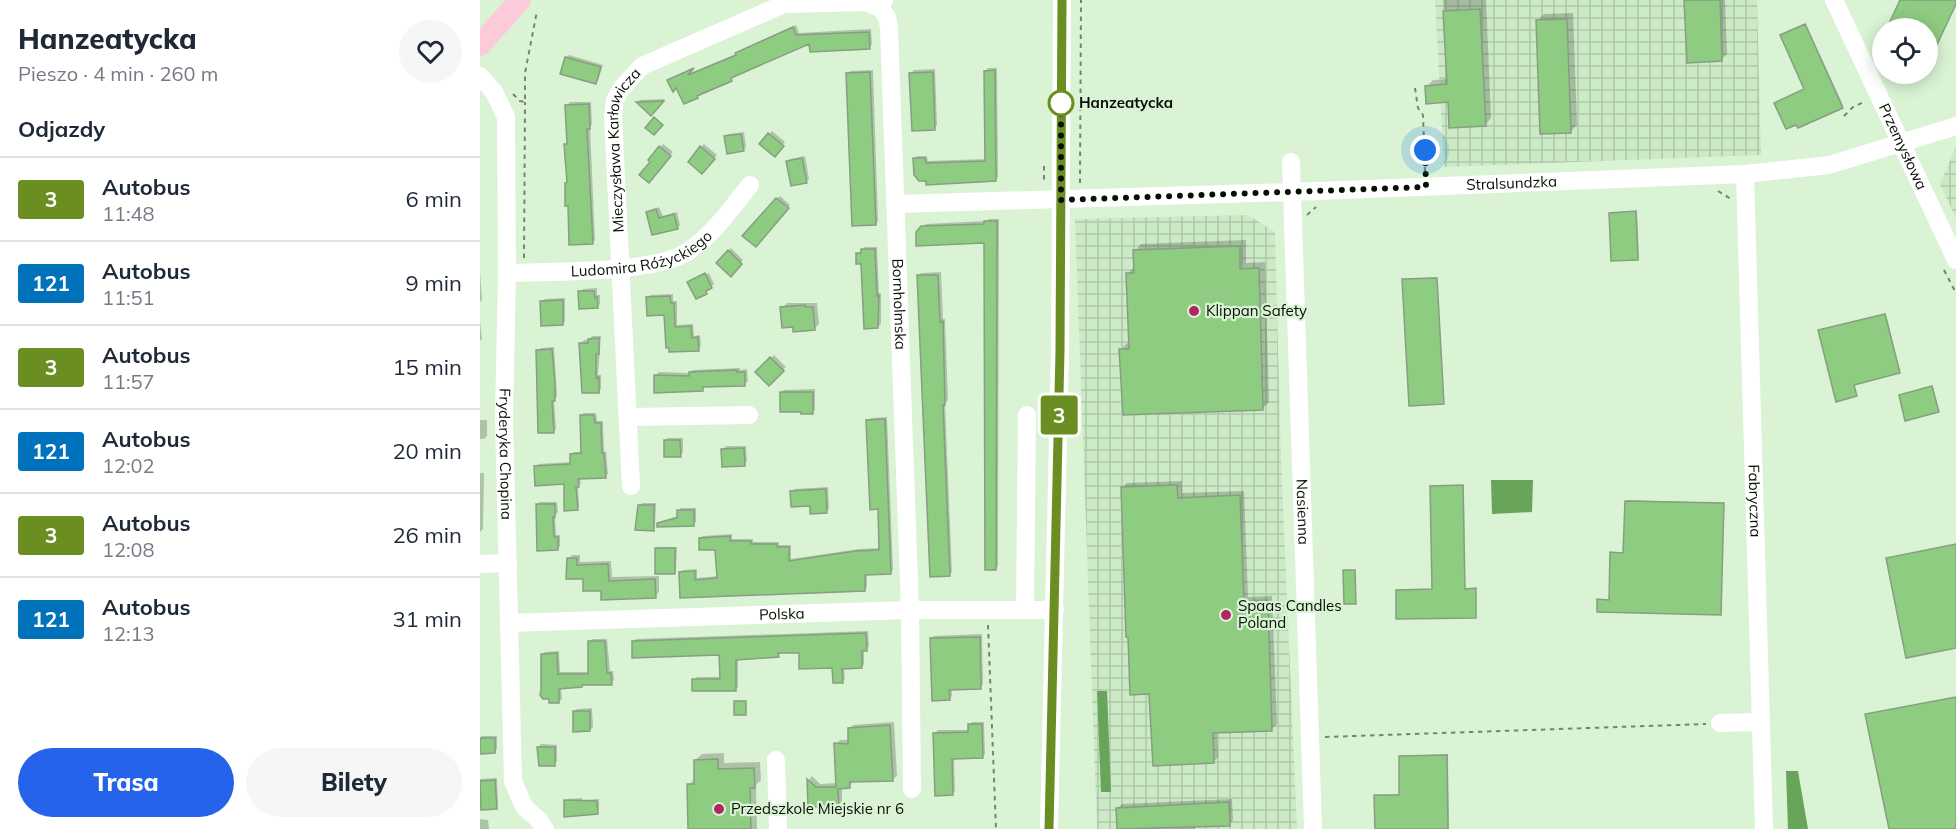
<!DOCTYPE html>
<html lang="pl">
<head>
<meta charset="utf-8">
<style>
  body { margin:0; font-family:Mulish,sans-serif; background:#f6f6f7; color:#1f2937; height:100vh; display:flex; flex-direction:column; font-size:22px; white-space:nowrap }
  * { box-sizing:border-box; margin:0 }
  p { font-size:20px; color:#747a83 }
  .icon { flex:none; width:33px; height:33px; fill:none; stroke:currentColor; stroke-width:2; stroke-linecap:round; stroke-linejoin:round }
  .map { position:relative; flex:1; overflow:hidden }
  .sheet { display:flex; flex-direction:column; background:#fff; width:480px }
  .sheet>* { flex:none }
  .badge { padding:0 12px; border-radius:4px; font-size:21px; line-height:39px }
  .buttons { position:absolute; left:1392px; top:18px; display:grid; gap:12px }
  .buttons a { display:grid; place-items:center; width:66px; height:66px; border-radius:50%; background:#fff; box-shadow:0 3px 15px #0003; font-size:30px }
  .you { position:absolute; width:30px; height:30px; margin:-15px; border:4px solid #fff; border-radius:50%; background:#1a73e8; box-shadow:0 0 0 9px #1a73e833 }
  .map>.badge { position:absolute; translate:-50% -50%; box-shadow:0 0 0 3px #fff }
  h2 { padding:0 18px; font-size:22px; line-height:54px }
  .round { display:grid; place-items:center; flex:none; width:63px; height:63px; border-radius:32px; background:#f6f6f7 }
  .summary { display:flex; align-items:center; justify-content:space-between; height:102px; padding:0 18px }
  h1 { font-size:28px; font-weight:800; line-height:45px }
  .cta { display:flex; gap:12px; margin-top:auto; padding:12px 18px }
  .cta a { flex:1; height:69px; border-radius:36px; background:#2563eb; color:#fff; font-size:24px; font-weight:800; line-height:69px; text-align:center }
  .cta a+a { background:#f6f6f7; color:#1f2937 }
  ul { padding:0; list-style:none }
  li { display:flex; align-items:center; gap:18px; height:84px; padding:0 18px; border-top:2px solid #e0e1e3 }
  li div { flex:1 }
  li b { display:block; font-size:22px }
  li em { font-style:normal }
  li .badge { min-width:66px; font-weight:700; text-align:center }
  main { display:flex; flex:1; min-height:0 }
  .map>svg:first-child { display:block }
  .industrial { fill:url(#industrial-grid) }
  .water { fill:#69a45b }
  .shadow { fill:#0003 }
  .building { fill:#8ecc81; stroke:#879e82; stroke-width:1.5 }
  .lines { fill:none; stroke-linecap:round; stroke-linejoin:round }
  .path { stroke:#748571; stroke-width:2; stroke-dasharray:4.5 4.5; stroke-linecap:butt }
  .minor { stroke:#fff; stroke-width:18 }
  .major { stroke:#fdcada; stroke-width:22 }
  .line-casing { stroke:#fff; stroke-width:14 }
  .line { stroke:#6b8e23; stroke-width:9 }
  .walk { stroke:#070f05; stroke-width:6; stroke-dasharray:0 10.8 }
  .stop-dot { fill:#fff; stroke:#6b8e23; stroke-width:3 }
  .poi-dot { fill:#b12764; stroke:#daf3d5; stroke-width:2 }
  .labels { text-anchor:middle; stroke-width:4.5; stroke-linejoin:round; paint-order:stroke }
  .stop-label { font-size:15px; font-weight:bold; fill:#070f05; stroke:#daf3d5; text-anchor:start }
  .street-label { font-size:15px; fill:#070f05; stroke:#daf3d5 }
  .poi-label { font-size:15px; fill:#070f05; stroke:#daf3d5; text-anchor:start }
</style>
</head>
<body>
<main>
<section class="sheet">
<div class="summary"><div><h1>Hanzeatycka</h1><p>Pieszo · 4 min · 260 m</p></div><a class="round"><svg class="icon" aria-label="heart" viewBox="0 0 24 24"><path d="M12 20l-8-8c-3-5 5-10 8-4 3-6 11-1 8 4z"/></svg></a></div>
<h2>Odjazdy</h2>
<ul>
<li><span class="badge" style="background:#6b8e23;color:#fff">3</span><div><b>Autobus</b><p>11:48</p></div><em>6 min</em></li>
<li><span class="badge" style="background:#0072bc;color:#fff">121</span><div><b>Autobus</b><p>11:51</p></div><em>9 min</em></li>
<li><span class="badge" style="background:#6b8e23;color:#fff">3</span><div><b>Autobus</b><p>11:57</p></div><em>15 min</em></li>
<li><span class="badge" style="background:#0072bc;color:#fff">121</span><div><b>Autobus</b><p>12:02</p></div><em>20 min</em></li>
<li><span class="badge" style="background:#6b8e23;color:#fff">3</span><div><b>Autobus</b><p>12:08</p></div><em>26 min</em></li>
<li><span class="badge" style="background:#0072bc;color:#fff">121</span><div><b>Autobus</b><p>12:13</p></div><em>31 min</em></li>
</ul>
<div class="cta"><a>Trasa</a><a>Bilety</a></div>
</section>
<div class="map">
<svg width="1476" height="829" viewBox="0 0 1476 829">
  <defs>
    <pattern id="industrial-grid" width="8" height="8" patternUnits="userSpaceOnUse" patternTransform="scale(1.5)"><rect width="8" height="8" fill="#cceac6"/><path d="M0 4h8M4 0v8" fill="none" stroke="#aec8a9"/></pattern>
  </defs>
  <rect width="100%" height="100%" fill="#daf3d5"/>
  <path class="industrial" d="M955 0H1277L1281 155 964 167Z
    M1476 147V218L1460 184Z
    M768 215 795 232 801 460 817 829H617L595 219Z"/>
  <path class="water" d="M1011 480H1053L1052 512 1012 514Z
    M617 691H627L631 792H621Z
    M1306 771H1318L1328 829H1308Z"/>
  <path class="shadow" d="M963 0H1006L1011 118 1005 125 947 86 953 80 968 79Z
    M1206 0H1245L1247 54 1241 60Z
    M1422 0H1476L1448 62V28H1409Z
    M1093 13 1097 125 1090 132 1057 21 1064 14Z
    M1326 24 1363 105 1362 106 1325 89 1302 35Z
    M316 25 319 33 391 29 392 44 389 47 331 42 254 76 217 97 189 80 212 68 206 75 257 54 260 50Z
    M89 55 123 65 118 80 115 83 86 57Z
    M508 68H517L518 177 516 180 448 183 434 159 437 156H447L448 161 506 159 505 71Z
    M455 69 457 125 454 128 431 73 434 70Z
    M393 70 398 221 396 224 367 74 370 71Z
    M1427 74H1442L1438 81 1429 77Z
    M185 99 174 111 158 102 160 100Z
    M90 102H111L112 124 110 127 115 240 112 243 88 181 86 144 89 142 87 105Z
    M292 131 305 142 297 152 281 144Z
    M264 132 266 147 263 150 246 137 249 134Z
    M183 144 193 152 172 178V162L170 160Z
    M224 144 237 155 225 169 221 147Z
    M325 156 329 179 326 181 308 162 310 159Z
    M300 196 310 205 275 245 296 199Z
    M179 207 183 216 197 212 200 225 198 228 167 213Z
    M1157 211 1159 257 1158 258 1130 213Z
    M509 219H519L518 566 516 569 506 241 437 233 446 224 506 221Z
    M766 240V263L785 262 789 402 783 408 641 350 647 343H650L647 274 654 267 655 251 661 244Z
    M385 247H397L399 293H401V324L398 327 383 263 377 254Z
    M251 248 263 260 251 275 238 263Z
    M0 272 2 300 0 302Z
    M461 272 463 319H465L468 400 465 403 472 572 469 575 439 276 441 273Z
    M229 273 234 284 226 292 210 282Z
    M957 277 964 401 963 402 924 279Z
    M117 288V295H120V304L117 307 100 292 103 289Z
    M193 294V301H197V325L213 324 214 336 220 335 221 346 218 349 190 350 186 313 168 298 170 295Z
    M85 298V321L83 324 62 302 65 299Z
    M307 303H337L339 324 334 329 302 308Z
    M1406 314 1420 371 1374 383 1376 395 1341 330Z
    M0 322 2 339 0 341Z
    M112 336H121L118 375H121V389L118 392 101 343 104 340H109Z
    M74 347 77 396 74 399 76 429 73 432 58 350 61 348Z
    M294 355 306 367 289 384 277 372Z
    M260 368V370L267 369 268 381 265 384 226 386 222 389 176 375 179 372 210 373 213 370Z
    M1453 386 1458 411 1421 395Z
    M335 389V410L332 413 301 393 304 390Z
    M104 413H116L117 421H123L124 452 126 451 128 474 125 476 100 478 101 483 98 486 99 506 97 508 85 483 56 467 58 464 92 462 91 455 94 452H103L101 416Z
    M407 417 413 570 410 573 387 574V587L385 590 201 596 200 573 203 570 217 569V578L238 576 237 548 220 538 223 536 252 534V539H273V542H299V545H311V559L379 549 400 548 399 508 388 420 391 418Z
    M0 420H7V436L4 439H0Z
    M188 438H203V452L200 455 185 441Z
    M246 446H266L267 461 264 464 243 449Z
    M0 473H4L3 529 0 532Z
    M702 481V493L764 491 768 597 792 596 797 724 792 729 737 731 738 757 733 762 671 692 642 488 647 483Z
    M953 485H984L985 588H996V616L917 590 953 589Z
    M348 487 349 509 346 511 312 492 314 489Z
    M1147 500 1244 503 1241 614 1118 600 1131 599 1132 553 1145 552Z
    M60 502H77L78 512 75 515 76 535H80V546L77 549 57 505Z
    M162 503H176L175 527 173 529 160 506Z
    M201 508H216V522L213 524H178L181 521 198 516V511Z
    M179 547H197L196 570 194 572 177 549Z
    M92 555H100V562L131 561 132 577 179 576V592L175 596 122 589 104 578 89 559Z
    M388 631 389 647 384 649V664L382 667H364L365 679 362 681 354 666 321 651 301 653 298 656 258 658V687L255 690 214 680 217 677H241L240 654 153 642 156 639Z
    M502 634 503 684 500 687 472 688V696L469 699 451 638 454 636Z
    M112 639H127L130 671H133L134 680 131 683 103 684 101 686 81 687 82 699 79 702 62 655 65 652 79 651 80 672H110L109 642Z
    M112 708 113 727 110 730 94 712 97 709Z
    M414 722 417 776 412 780 373 781 369 787H362V801L358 805 329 806V780L332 776 340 784 357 783 356 744 360 740H370L369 729 373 725Z
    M492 722H504L505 754 502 757H474L475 791 472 794 455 733 458 730H489V725Z
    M2 736H17V749L14 752H0V738Z
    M61 744 77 745V761L74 764 58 747Z
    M244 753V763L280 762 281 780 276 785 277 829H210L209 785 215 778V760L222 754Z
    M968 754 969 829H896L895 796 921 794 920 756Z
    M17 778 18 805 16 808 0 794V779Z
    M102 798V800L119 799V810L117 812 85 801 88 799Z
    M752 799 753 820 749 825 715 826V829H638V808L642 804Z
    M0 819 8 820 9 829H0Z"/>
  <path class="building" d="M1204 0H1240L1242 61 1207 63Z
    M1420 0H1476V4L1448 64V28H1407Z
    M1000 9 1006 126 969 128 968 102 946 104 945 86 967 84 963 11Z
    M1087 19 1091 133 1060 134 1056 20Z
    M1325 24 1363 108 1318 128 1316 125 1306 129 1294 103 1324 89 1300 35Z
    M313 27 316 35 389 32 390 49 330 52 329 44 251 78 252 81 217 96 218 98 204 104 196 88 193 92 187 80 214 68 208 75 256 55 255 53Z
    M85 57 121 67 116 84 80 74Z
    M515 70 516 181 446 185V181H439L434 175 433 158H445L446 163 505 161 504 71Z
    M390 72 396 225 372 226 366 73Z
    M453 72 455 130 432 131 429 73Z
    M184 101 171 116 156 102Z
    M109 104 110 129H107L113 244 89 245 88 206H85V183L87 182 84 144H87L85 105Z
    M174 117 183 125 174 135 165 128Z
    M288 133 304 146 295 157 279 144Z
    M261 134 264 151 247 154 244 136Z
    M179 146 191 156 169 183 159 175 170 162 168 160Z
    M220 146 235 159 222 174 208 162Z
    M322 158 327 183 311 186 306 161Z
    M296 198 309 208 276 247 262 236Z
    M176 209 179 218 194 214 198 229 172 235 166 212Z
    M1156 211 1158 260 1131 261 1129 213Z
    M504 221H517L516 570H505L504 243 436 246V232L441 226 504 224Z
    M760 246V269L779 268 783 410 643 415 639 349H649L646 273H654L653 250Z
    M381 249H395L397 296 399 295 398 328 384 329 381 264H376V253H381Z
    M248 250 262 264 251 277 236 263Z
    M225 273 232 288 226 291 227 294 216 299 207 282Z
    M437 275H458L460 322 463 321 465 405H463L470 576 450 577Z
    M957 278 964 404 929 406 922 279Z
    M98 291H114L115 298 117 297 118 308 99 309Z
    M190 296 191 303H194L195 327 211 326 212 338 218 337 219 351 189 352V348H186L184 315 167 316 166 297Z
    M83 300V325L61 326 60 301Z
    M325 305V307H333L335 330 313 332V327L302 328 300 307Z
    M1405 314 1420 373 1374 385 1377 396 1356 402 1338 330Z
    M119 338V354H116V378L119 377V393H102L99 343H108V339Z
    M72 349 75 382V401H72L74 433H58L56 350Z
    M290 357 304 371 289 386 275 372Z
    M257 370V372H265V386L223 387V391L174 393V375L209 376V372Z
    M1452 386 1459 412 1425 421 1419 395Z
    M300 392H333V414H321V412H300Z
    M100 415H114L115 423H121L122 453H124L126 478 98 479 99 487H96L98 510 84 511V484L55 486 54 466 90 464V454L101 453Z
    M405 419 411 574 385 575V591L200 598 199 572 215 571V580L237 578 235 550H219V538L250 536V541H271V544H297V547H309V561L376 551 399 550 398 509 390 510 386 420Z
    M184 440H200L201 457H184Z
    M264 448 265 466 242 467 241 449Z
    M697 485 698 498 760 495 764 601 788 600 792 731 733 733 734 763 673 766 669 694 650 695 648 637H646L641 487Z
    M983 485 985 589 996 588V618L916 619V590L952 589 950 486Z
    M346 489 347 513 330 514V506L311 507 310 491Z
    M1145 501 1244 503 1241 615 1117 612V599L1129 600 1130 552 1143 553Z
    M56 504H75V517H73L74 537H78V550L57 551Z
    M158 505H174V531L155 530Z
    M197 510H214V526L177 527V523L197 518Z
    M1476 544V648L1426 658 1406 558Z
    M175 548H195V574H175Z
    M87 558H97V565L128 564 129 581 175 579 176 598 121 600V591H103V579H86Z
    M863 570H875L876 604H864Z
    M386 633 387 651H382V668L362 669 363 683H353L352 668 319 669V653H298L299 657 256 660V691H212V679H240L239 655 152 658V641Z
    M500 637 501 689 469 690 470 700 452 701 450 638Z
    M108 641H125L127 673H131L132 685H102V687L79 689V703H69V699H63L60 695 61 690V654L77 653 78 674H108Z
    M1476 697V829H1409L1385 714Z
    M254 701H266V715H254Z
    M93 711H110V731L93 732Z
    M488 724H502L503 758 472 759 473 795 455 796 453 733 488 732Z
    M410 725 413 781 370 782V788L358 789 359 807H328L327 779 336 787H356L354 743 368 744V728Z
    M0 738H15V753L0 754Z
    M57 747H75V766H59Z
    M967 755 968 829H895L894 795H919V756Z
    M238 759V769L274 768 275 788H270L271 829H208L207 784H214V760Z
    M15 780 17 809 1 810 0 781Z
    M84 800 117 801 118 814 84 817Z
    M749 802 750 826 637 829 636 808Z"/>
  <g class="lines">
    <path class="path" d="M935 88 938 108 943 115 945 172
      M33 94 40 101 45 102V73L57 11
      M1364 116 1373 107 1386 101
      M564 166V184
      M600 183 601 0
      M1238 191 1251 199
      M827 215 836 207
      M44 258 45 102
      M1464 270 1476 293
      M508 625 516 829
      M845 737 1226 724"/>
    <g class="minor">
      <path id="s1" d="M404 0 400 8 407 17 409 28 430 610 432 789"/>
      <path id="s2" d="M1354 0 1476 260"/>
      <path id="s3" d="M0 76 14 92 26 117 27 273 24 419 33 781 44 807 58 819 65 829"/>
      <path id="s4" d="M811 162 833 829"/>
      <path id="s5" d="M1265 174 1284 829"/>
      <path id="s6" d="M417 204 812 192 1265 174 1349 165 1476 126"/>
      <path id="s7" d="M27 273C70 271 173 274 207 252 233 235 251 209 270 185"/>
      <path d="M149 417 269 415"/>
      <path id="s8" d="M151 486 133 116 135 100 141 89 162 66 304 4 385 2 400 8"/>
      <path d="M0 564 28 563"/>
      <path d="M545 609 547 415"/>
      <path id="s9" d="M29 623 430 610H575"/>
      <path d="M1240 723 1280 722"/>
      <path d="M296 760 298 829"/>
      <path d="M569 829 580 351 582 0"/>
    </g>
    <path class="major" d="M0 45 40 0"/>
  </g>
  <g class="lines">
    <g class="line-casing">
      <path id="line" d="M569 829 580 351 582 0"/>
    </g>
    <use href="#line" class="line"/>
    <path class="walk" d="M581 103V200L946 187 945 150"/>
  </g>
  <circle class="stop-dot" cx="581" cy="103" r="12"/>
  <g class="poi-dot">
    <circle cx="714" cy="311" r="6"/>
    <circle cx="746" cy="615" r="6"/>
    <circle cx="239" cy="809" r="6"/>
  </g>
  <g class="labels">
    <g class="stop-label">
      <text x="599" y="108">Hanzeatycka</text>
    </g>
    <g class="street-label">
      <text dy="5" stroke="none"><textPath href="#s2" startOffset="162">Przemysłowa</textPath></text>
      <text dy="5" stroke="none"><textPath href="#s8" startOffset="339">Mieczysława Karłowicza</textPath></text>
      <text dy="5" stroke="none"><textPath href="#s6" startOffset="615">Stralsundzka</textPath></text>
      <text dy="5" stroke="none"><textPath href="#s7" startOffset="138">Ludomira Różyckiego</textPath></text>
      <text dy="5" stroke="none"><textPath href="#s1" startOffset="308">Bornholmska</textPath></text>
      <text dy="5" stroke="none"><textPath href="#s3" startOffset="386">Fryderyka Chopina</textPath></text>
      <text dy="5" stroke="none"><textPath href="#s5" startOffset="327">Fabryczna</textPath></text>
      <text dy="5" stroke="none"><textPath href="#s4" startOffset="350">Nasienna</textPath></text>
      <text dy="5" stroke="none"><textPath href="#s9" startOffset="273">Polska</textPath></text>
    </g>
    <g class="poi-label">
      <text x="726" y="316">Klippan Safety</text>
      <text x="758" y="611">Spaas Candles<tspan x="758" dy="17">Poland</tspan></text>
      <text x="251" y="814">Przedszkole Miejskie nr 6</text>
    </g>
  </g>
</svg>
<div class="buttons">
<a><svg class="icon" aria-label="locate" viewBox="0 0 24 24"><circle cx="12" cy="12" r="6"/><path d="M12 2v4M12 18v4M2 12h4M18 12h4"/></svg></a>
</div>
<div class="you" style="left:945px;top:150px"></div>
<b class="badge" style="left:579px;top:415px;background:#6b8e23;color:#fff">3</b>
</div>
</main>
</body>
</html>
